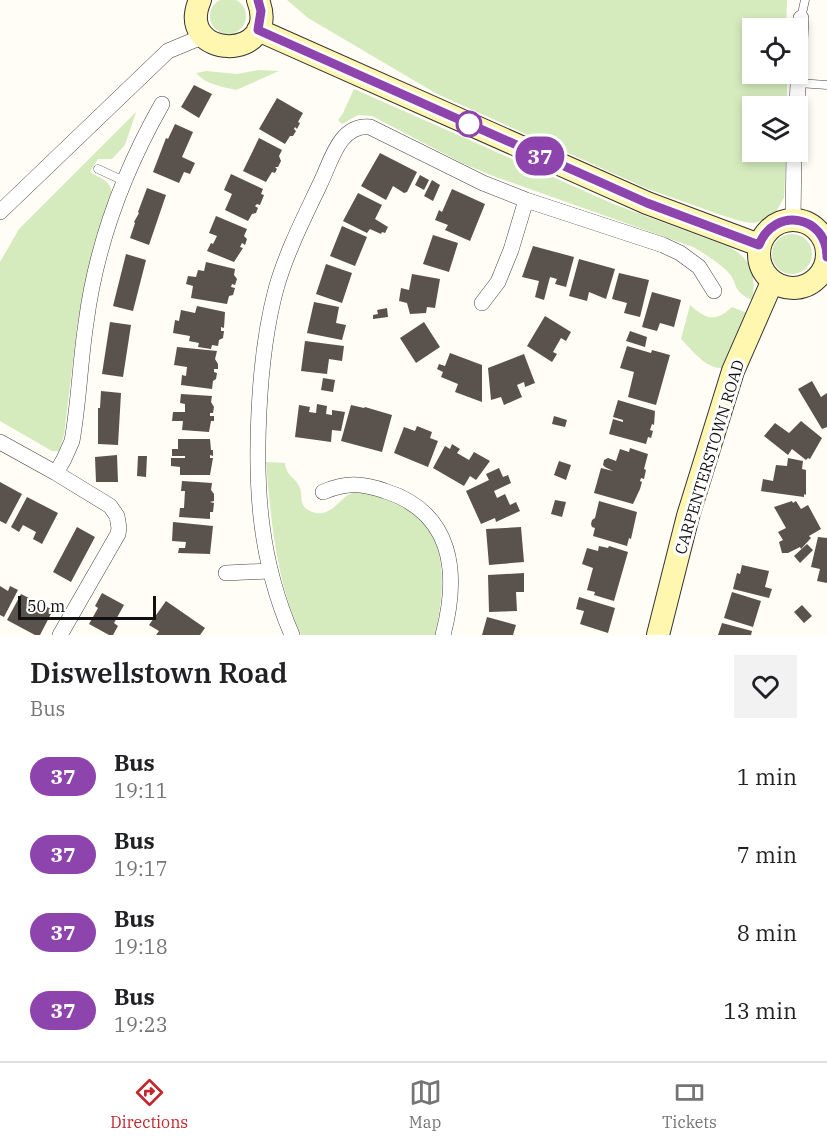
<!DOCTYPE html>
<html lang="en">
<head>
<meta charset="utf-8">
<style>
  body { margin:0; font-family:"IBM Plex Serif",serif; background:#f2f2f2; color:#202124; height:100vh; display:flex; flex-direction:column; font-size:22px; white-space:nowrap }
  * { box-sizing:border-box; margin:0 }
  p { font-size:20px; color:#757577 }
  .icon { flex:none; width:33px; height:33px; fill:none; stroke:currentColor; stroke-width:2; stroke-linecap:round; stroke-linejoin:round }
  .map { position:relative; height:635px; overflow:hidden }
  .details { display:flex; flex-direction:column; background:#fff; flex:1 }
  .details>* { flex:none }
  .badge { padding:0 12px; border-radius:20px; font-size:21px; line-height:39px }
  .controls { position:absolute; left:742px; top:18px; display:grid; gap:12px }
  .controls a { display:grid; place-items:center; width:66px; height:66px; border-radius:0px; background:#fff; box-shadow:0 3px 9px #0003; font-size:30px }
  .scale { position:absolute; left:18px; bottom:15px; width:138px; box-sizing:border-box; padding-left:6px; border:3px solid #111; border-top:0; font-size:16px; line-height:21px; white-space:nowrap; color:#111; -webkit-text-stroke:4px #fff; paint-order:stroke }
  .map>.badge { position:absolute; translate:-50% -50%; box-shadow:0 0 0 3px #fff }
  .round { display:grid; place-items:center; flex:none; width:63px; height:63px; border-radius:0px; background:#f2f2f2 }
  .summary { display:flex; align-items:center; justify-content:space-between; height:102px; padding:0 30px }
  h1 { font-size:28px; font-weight:600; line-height:45px }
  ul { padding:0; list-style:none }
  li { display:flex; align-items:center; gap:18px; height:78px; padding:0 30px }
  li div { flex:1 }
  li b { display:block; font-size:22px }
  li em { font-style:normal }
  li .badge { min-width:66px; font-weight:700; text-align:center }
  .dock { display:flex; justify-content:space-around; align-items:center; height:84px; border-top:2px solid #e0e0e0; background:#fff; font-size:16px; color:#757577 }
  .dock a { display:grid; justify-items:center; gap:3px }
  .dock .current { color:#c4262e }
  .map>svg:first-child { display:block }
  .green { fill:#d5ebbd }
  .building { fill:#5a524d }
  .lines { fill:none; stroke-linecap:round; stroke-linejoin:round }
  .lane-casing { stroke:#444; stroke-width:9 }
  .street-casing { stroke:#444; stroke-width:16 }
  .secondary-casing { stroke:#333; stroke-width:24 }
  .lane { stroke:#fff; stroke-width:8 }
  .street { stroke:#fff; stroke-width:15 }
  .secondary { stroke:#fff6b0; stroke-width:22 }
  .line-casing { stroke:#fff; stroke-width:14 }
  .line { stroke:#8e44ad; stroke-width:9 }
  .stop-dot { fill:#fff; stroke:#8e44ad; stroke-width:3 }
  .labels { text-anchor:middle; stroke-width:6; stroke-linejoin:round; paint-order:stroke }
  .street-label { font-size:16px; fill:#111; stroke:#fff }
</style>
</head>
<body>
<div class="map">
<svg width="827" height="635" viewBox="0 0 827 635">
  <rect width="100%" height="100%" fill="#fffdf5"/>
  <path class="green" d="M210 16a18 18 0 1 1 36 0a18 18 0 1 1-36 0Z
    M287 0H787L786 28H753V74H787V106H753V152H786L784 198 775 213 769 218 754 223 744 222 721 215 648 189 437 94 308 18Z
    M258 70 279 71 236 90C223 87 205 84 196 73L206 71 237 74Z
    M354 89 616 205 729 247C751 258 757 276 752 300 731 291 739 284 728 272 718 262 705 254 693 247L493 176 462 163 372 116 358 115 342 124 338 120 343 113Z
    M136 112 125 145 112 159H98L90 172C101 179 110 180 112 193L83 293 77 327 64 435 59 451H52L0 421V262L19 229Z
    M772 254a20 20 0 1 1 40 0a20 20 0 1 1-40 0Z
    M690 305C706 319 715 323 732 307L747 313 722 368C706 369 692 350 681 339Z
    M266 462 285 463C287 477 294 476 299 486 304 495 297 506 312 512 333 519 339 495 356 492 367 491 381 498 391 502 451 523 446 584 435 635H301C276 581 271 520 266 462Z"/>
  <path class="building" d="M194 85 212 94 199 118 181 107Z
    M277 98 303 113 298 122 300 123 297 129 295 127 294 129 296 131 293 136H290L285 144 259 129Z
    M175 124 193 132 182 157 195 163 190 174 184 172 179 183 153 172 166 138 168 139Z
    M259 138 282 150 279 156 281 161 278 167H275L277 169 275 173 272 172 266 182 243 171Z
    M380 153 417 172 407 192 404 193 393 186 386 200 361 186Z
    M231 174 263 189 261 194 264 195 260 205 257 204 255 206 258 208 256 213 252 214 248 221 225 210 232 194 224 190Z
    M420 175 429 180 424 190 415 185Z
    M432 180 440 185 433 201 424 196Z
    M147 188 166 195 149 245 130 238 135 223 134 222 139 213 138 212Z
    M452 189 485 204 470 241 445 230 448 225 435 220 439 210 442 212Z
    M358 193 382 205 375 219 388 227 385 233 382 232 381 234 370 229 367 233 343 221Z
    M216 216 247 229 244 236 247 239 245 245 242 243 240 247 243 248 234 262 207 251 211 243 213 244 217 236 209 233Z
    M342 226 367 237 355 266 330 256Z
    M433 235 458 243 449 272 423 264Z
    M533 246 574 257 566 287 555 284 557 279 550 277 544 300 535 297 539 281 522 277Z
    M126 254 146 260 133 311 113 306Z
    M579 259 615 269 606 299 589 292 587 301 569 296Z
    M206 262 235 269 234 275 237 279 235 285 232 284 231 287 235 288 233 295 229 296 227 304 191 298 193 286 186 284 188 276 196 277 198 270 204 271Z
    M326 264 352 273 342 303 316 294Z
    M619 273 649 280 640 317 624 313 627 303 612 299Z
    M412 274 440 279 435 308 427 307 426 313 410 314 407 303 399 301 401 288 409 290Z
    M652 292 681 300 674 327 660 323 657 331 642 327Z
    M314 302 339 307 336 323 346 325 342 340 307 333Z
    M197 306 225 312 224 328 221 327V331H224L223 338 219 340 218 346 212 345 211 349 198 347 199 343 189 341 190 336 173 333 175 320 179 321 181 310 195 313Z
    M387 308 388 317 373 319V315L378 314 377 310Z
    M545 316 571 332 566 341 561 338 553 352 557 354 552 362 527 346Z
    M110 322 131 325 123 377 102 374Z
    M424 322 440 347 416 363 400 338Z
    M630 331 647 337 645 347 626 341Z
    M305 341 344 346 342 361 329 359 327 374 301 371Z
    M627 346 651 353 652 350 670 355 656 405 628 397 634 372 620 368Z
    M177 347 217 351 215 359 218 364V369H214V372L217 373 216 379 213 381 212 389 181 385 182 375 186 376 187 367 174 365Z
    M450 353 482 365V402L455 392 458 384 441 377 443 372 437 369 439 364 445 366Z
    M524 354 535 383 525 387 524 382 517 385 522 397 504 405 501 397 491 400 488 368Z
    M323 378 335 380 333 392 321 390Z
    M812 381 821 397 827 393V427L822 429 798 389Z
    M101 391 121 393 118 445 98 444V408H100Z
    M181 394 212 396 211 402 214 407 213 413H210V416H214V421H211L209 432 182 430 183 421H172L173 412H185V404L180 403Z
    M618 400 655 411 654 425 652 424 650 430 653 431 651 438 648 437 646 444 609 434 613 419 623 422V420L613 417Z
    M317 404 327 406 326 414 332 415V410L345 412 341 431 332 430 331 442 295 437 299 405 310 407 309 412 316 413Z
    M351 405 364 408 365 407 392 415 382 452 341 441Z
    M554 416 567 420 565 427 552 424Z
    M801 421 822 438 810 459 808 458 806 460 792 449 788 455 764 436 775 423 789 433Z
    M417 426 432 432 430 438 438 441 428 467 394 453 404 427 415 431Z
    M178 439H210L211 450H213V456L210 455V458H213L210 475H180V467L171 466V458H185V456H172V449H178Z
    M452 444 460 449 457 453 469 460 474 452 490 461 476 480 470 476 464 486 433 468 445 446 450 449Z
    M630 448 648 454 644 469 646 470 644 479 641 478 640 481 642 482 640 489 633 504 594 493 601 468 613 471 605 467 603 465 604 460 608 458 616 461 620 449 629 452Z
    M117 455 118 482H96L95 457Z
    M138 456H147L146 477 137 476Z
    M788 458 803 461 802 469 806 470V495L804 494V497L761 491 763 479 773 481 776 465 787 466Z
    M559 461 571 465 566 480 554 475Z
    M499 468 503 477 508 475 511 483 494 491 497 498 505 494 510 505 516 502 520 511 496 522 495 518 481 524 466 491 489 480 486 474Z
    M182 481 212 483 211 490 214 494V501L210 502 214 503 213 512H210V519L179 517 180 508H184L185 491H181Z
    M0 482 22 494 6 524 0 521Z
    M27 497 58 513 42 544 33 539 36 532 23 525 19 532 11 527Z
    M555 500 566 502 562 517 551 514Z
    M599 501 637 512 631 539 629 538 627 546 593 536 595 528 592 527 591 524 592 520 595 518Z
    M792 501 793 503 796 501 801 509 808 505 821 529 809 536 811 538 801 549 800 547 788 553H782L779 542 783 540 778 532 786 528 774 507Z
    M173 522 213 526 210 554 178 553 179 548H185L186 542 172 541Z
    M77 527 95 537 71 582 53 572Z
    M521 527 524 562 489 565 486 529Z
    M818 537 827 538V583L817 581 820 569 811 567Z
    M807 544 813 550 800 563 794 556Z
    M599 546 608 548 609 546 628 552 614 601 594 595 595 592 587 590 593 568 582 564 587 548 598 551Z
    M742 565 769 571 765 587 772 589 769 598 733 589 737 573 740 574Z
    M524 573V592H516L517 611 489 612 488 575Z
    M0 586 8 591 10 586 18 590 4 617 0 615Z
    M732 592 761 601 753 627 724 618Z
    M102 593 124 605 114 623 118 626 113 635H109L89 624 98 608 95 606Z
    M21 594 31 599 29 603 42 610 45 606 53 610 40 635H35L7 620Z
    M579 597 615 608 608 633 580 624 584 611 576 609Z
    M166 601 205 628 200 635H156L159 631 149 625Z
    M802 605 812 616 804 623 794 612Z
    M487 617 516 625 513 635H482Z
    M722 623 752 631 751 635H718Z"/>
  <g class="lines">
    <g class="lane-casing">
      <path id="lane" d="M801 18 805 0
        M798 83 827 85
        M98 169 124 181"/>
    </g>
    <g class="street-casing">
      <path id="street" d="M797 106 801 18
        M0 212 168 51 204 36
        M793 220 794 152
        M482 303 498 282 511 250 526 200
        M0 442 56 473 110 506 117 516 119 528 118 534 60 635
        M56 473 64 459 72 441C79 402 80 362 86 323 96 246 124 171 162 104
        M323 492C346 482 362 483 385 491 454 513 459 574 443 635
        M226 573 269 571
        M292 635C260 561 255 491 259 411 261 370 265 330 276 289 286 253 304 218 320 184 331 162 339 124 370 127L483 183 526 200 663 245 680 253 699 267 714 291"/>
    </g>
    <g class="secondary-casing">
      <path id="secondary" d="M200 0C174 60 282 63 258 0
        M258 30 647 203 759 245
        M759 254a34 34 0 1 1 68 0a34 34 0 1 1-68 0Z
        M658 635 688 516 733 371 772 282"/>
    </g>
    <use href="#lane" class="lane"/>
    <use href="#street" class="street"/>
    <use href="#secondary" class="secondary"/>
  </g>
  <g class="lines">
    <g class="line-casing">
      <path id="line" d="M258 0 261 11 258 30 647 203 759 245C774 206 827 215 827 257"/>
    </g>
    <use href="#line" class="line"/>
  </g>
  <circle class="stop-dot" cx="469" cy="124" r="12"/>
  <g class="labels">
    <g class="street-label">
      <text transform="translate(709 457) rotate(-73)" y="6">CARPENTERSTOWN ROAD</text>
    </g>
  </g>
</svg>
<div class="controls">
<a><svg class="icon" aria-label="locate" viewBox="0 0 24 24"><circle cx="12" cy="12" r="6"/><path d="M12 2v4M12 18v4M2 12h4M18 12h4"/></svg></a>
<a><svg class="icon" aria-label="layers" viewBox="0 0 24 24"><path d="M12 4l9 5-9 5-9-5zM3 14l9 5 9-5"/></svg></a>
</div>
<div class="scale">50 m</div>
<b class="badge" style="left:540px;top:156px;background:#8e44ad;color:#fff">37</b>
</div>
<section class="details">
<div class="summary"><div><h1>Diswellstown Road</h1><p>Bus</p></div><a class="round"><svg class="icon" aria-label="heart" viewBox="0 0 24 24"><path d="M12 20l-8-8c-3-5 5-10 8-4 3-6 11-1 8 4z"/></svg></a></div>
<ul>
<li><span class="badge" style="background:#8e44ad;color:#fff">37</span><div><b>Bus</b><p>19:11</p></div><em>1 min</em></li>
<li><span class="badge" style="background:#8e44ad;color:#fff">37</span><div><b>Bus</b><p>19:17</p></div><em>7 min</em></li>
<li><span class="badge" style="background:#8e44ad;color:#fff">37</span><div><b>Bus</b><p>19:18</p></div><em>8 min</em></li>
<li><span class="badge" style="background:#8e44ad;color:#fff">37</span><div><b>Bus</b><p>19:23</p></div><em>13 min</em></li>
</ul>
</section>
<nav class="dock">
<a class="current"><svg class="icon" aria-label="directions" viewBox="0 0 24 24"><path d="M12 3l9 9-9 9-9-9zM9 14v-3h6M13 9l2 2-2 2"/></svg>Directions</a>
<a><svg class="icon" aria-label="map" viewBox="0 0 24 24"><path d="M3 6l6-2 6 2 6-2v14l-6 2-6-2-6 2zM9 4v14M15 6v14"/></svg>Map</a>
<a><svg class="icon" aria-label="tickets" viewBox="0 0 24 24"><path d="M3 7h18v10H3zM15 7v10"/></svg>Tickets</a>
</nav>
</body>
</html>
